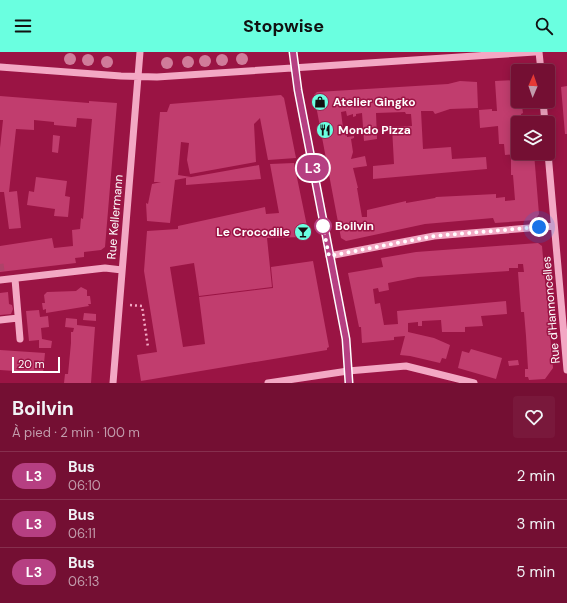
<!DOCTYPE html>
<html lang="fr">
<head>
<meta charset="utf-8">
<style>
  body { margin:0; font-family:"DM Sans",sans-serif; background:#79183b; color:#f1f3f6; height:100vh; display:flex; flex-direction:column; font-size:15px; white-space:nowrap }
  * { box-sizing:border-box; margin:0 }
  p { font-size:13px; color:#c29cac }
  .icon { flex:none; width:22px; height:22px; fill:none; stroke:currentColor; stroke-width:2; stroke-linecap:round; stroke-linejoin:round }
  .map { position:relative; height:331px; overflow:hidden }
  .sheet { display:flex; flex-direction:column; background:#740f33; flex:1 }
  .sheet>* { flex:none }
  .badge { padding:0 8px; border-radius:13px; font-size:14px; line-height:26px }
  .needle { width:26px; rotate:2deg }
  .tools { position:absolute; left:511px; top:12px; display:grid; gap:8px }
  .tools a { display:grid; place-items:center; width:44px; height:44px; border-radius:4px; background:#740f33; box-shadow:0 2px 10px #0003,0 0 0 1px #862f4e; font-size:20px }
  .scale { position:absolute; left:12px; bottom:10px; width:48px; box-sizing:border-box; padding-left:4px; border:2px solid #fff; border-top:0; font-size:11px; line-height:14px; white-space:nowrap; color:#fff; -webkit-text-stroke:3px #9a1444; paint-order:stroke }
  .you { position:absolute; width:20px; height:20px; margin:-10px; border:3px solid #fff; border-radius:50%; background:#1a73e8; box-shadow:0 0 0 6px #1a73e833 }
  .map>.badge { position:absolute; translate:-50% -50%; box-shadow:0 0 0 2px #fff }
  .round { display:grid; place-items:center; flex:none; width:42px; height:42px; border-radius:4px; background:#79183b }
  .headline { display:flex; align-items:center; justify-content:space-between; height:68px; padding:0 12px }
  h1 { font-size:19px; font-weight:700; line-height:30px }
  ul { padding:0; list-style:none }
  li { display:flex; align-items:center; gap:12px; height:48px; padding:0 12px; border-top:1px solid #862f4e }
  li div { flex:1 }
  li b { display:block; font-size:15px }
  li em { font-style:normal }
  li .badge { min-width:44px; font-weight:700; text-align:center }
  header { display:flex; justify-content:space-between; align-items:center; height:52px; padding:0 12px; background:#6affe0; color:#111; font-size:18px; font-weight:700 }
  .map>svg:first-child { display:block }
  .building { fill:#c13d6e }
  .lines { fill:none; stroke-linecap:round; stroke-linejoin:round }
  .minor-tunnel { stroke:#ae4369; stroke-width:7; stroke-dasharray:7 3.5; stroke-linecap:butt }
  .path { stroke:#f3a8c4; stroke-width:2.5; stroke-dasharray:2 3; stroke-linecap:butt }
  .minor { stroke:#f3a8c4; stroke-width:7 }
  .tree { fill:#d07b9a }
  .line-casing { stroke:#fff; stroke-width:9 }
  .line { stroke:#b63f82; stroke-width:6 }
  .walk { stroke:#fff; stroke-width:4; stroke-dasharray:0 7.2 }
  .stop-dot { fill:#fff; stroke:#b63f82; stroke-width:2 }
  .labels { text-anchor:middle; stroke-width:3; stroke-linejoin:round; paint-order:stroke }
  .poi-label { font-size:12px; font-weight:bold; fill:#fff; stroke:#9a1444; text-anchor:start }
  .street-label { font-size:12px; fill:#fff; stroke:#9a1444 }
  .stop-label { font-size:12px; font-weight:bold; fill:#fff; stroke:#9a1444; text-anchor:start }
</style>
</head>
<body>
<header><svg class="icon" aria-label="menu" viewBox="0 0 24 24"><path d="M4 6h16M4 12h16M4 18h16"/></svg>Stopwise<svg class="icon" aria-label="search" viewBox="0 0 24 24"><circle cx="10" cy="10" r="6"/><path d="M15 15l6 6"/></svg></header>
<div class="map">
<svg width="567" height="331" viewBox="0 0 567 331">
  <rect width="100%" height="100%" fill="#9a1444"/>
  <path class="building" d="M517 28 518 49 520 54H522L523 61 521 62 522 71H518V102L505 103 504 92H499L498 74 480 76 479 58 492 57V59H497L495 29Z
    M460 29 477 30 478 56 450 57 435 62 433 59H421L423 97 451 95 452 107 486 105 487 117 373 127V114L394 112 392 75 412 74 411 62H406L405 60 376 61 377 87 364 89 362 61 356 62V64L353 65V62L347 64 346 59 341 60 343 76H346L347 85 354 84V86L351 87 353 100 351 107 365 104 367 114 353 116 358 136H357L362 165H367V158L406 149V151L435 146 436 145 496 142V146L505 145V149L515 148 513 123H511V104L530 101H534L539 162 535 168 495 171 493 166 425 172 346 189 341 186 314 43 317 40 448 32Z
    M567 34V82H565L561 35Z
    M281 43 284 46 296 106 268 108 260 66 254 72 256 110 190 122 187 108 189 91 181 90 178 123 191 125 175 128 170 171 147 169 146 151 148 152 152 132 161 130H154L160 60H167L170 52Z
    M0 44 89 51V49L117 51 105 195 101 198 84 200V205L75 206 76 211 0 220V194L52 186 54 196 73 194 72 178 80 177 81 166 83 167 92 67 77 66 76 75 54 73V70L34 68V78L16 77 9 140 17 139 21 176 9 177 4 140H0V96L3 68H0Z
    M53 83 60 84 58 101 52 100Z
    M294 111 308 179 303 185 267 186 272 235 199 244 194 211 170 215 183 295 205 292 199 245 273 236 271 215 313 209 329 295 327 296V298L141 329 137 303 157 300 144 219 147 179 178 177V174L265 155 266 162 279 161 270 112Z
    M259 113 261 127 186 133V126Z
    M36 125 67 129 65 144 70 145 68 165 54 164 55 157 27 153 29 139 34 140Z
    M538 191 542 194 553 316 545 327 529 328 528 325H525V317H528L526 284 524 260H521L518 220H524L523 212H518V216H509V219L418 225 388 231 389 238 379 240 378 236 373 237 375 252 380 251 384 273 398 272 397 259 506 249 507 262 481 264 483 274 465 275V280H442L441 268 422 269V274H418V270L408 271V280L434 286 450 293 446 307 442 306 440 311 410 304 400 303 405 284 394 285V279V288L362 291 361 275H359L348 221 383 215 381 206 416 200Z
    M81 235 87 238V244H90L91 252H88L89 254 46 261V257L43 258 42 251H45L44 243 47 240 76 239Z
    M8 240 9 252 12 253 13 257 11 262 0 263V241Z
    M39 258 40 265 48 264 49 275 41 276 42 287 52 289 51 296H39V288L29 289 26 259Z
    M84 261 96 262V269L83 268Z
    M66 266 77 267V273L95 275 91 331H64L65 322H68L71 291V280H73L74 276 65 275Z
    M471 297 502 306 496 327 458 316 462 299 469 301Z
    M0 298 45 301 43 321 0 318Z
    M518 308 519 313 509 314 508 309Z"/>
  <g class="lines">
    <path class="minor-tunnel" d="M0 212 1 219"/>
    <path class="path" d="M130 253 142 254 148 295"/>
    <path class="minor" d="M293 0 298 38 346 287 349 331
      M539 0 541 19
      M0 15 121 24 157 25 535 0
      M543 49 545 71
      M548 101 567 318
      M329 204 434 184 554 174
      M15 227 20 287
      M0 228 105 216 122 218
      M0 268 18 266
      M113 331 140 0
      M268 331 348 319 406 314 474 331"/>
  </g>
  <g class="tree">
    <circle cx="70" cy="7" r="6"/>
    <circle cx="242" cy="7" r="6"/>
    <circle cx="88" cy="8" r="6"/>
    <circle cx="222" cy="8" r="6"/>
    <circle cx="205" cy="9" r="6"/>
    <circle cx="107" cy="10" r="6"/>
    <circle cx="188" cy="10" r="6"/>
    <circle cx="167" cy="11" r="6"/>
  </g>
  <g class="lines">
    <g class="line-casing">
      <path id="line" d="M293 0 298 38 346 287 349 331"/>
    </g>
    <use href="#line" class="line"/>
    <path class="walk" d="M323 174 329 204 434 184 539 175"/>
  </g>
  <defs>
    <g id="shop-disc" transform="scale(0.9)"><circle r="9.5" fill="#6affe0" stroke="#9a1444"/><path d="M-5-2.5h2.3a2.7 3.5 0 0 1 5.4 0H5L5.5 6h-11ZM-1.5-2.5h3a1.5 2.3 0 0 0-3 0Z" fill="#111"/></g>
    <g id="restaurant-disc" transform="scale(0.9)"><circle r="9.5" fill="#6affe0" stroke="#9a1444"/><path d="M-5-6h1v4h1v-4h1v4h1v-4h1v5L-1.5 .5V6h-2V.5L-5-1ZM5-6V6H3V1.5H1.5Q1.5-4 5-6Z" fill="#111"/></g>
    <g id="bar-disc" transform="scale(0.9)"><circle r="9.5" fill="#6affe0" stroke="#9a1444"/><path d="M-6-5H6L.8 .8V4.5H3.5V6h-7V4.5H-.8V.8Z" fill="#111"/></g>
  </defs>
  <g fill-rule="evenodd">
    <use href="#shop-disc" x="320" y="50"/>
    <use href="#restaurant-disc" x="325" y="78"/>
    <use href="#bar-disc" x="303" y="180"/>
  </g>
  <circle class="stop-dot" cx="323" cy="174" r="8"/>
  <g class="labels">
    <g class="poi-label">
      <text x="333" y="54">Atelier Gingko</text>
      <text x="338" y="82">Mondo Pizza</text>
      <text x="290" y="184" text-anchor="end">Le Crocodile</text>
    </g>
    <g class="street-label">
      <text transform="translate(115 165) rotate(-85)" y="4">Rue Kellermann</text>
      <text transform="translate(551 258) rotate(-95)" y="4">Rue d'Hannoncelles</text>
    </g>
    <g class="stop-label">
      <text x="335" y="178">Boilvin</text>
    </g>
  </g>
</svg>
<div class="tools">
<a><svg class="needle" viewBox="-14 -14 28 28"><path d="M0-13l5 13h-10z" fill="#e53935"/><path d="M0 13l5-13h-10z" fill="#c29cac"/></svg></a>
<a><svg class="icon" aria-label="layers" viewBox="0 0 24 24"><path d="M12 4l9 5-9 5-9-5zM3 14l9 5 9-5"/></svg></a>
</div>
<div class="scale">20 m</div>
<div class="you" style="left:539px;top:175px"></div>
<b class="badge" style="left:313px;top:116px;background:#b63f82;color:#fff">L3</b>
</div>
<section class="sheet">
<div class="headline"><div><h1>Boilvin</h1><p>À pied · 2 min · 100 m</p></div><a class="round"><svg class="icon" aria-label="heart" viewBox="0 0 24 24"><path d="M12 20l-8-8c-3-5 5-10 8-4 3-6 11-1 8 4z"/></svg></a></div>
<ul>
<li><span class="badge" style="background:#b63f82;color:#fff">L3</span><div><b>Bus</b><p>06:10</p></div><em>2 min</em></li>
<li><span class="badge" style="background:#b63f82;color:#fff">L3</span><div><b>Bus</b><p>06:11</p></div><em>3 min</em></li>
<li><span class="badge" style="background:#b63f82;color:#fff">L3</span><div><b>Bus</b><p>06:13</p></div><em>5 min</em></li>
</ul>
</section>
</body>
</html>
